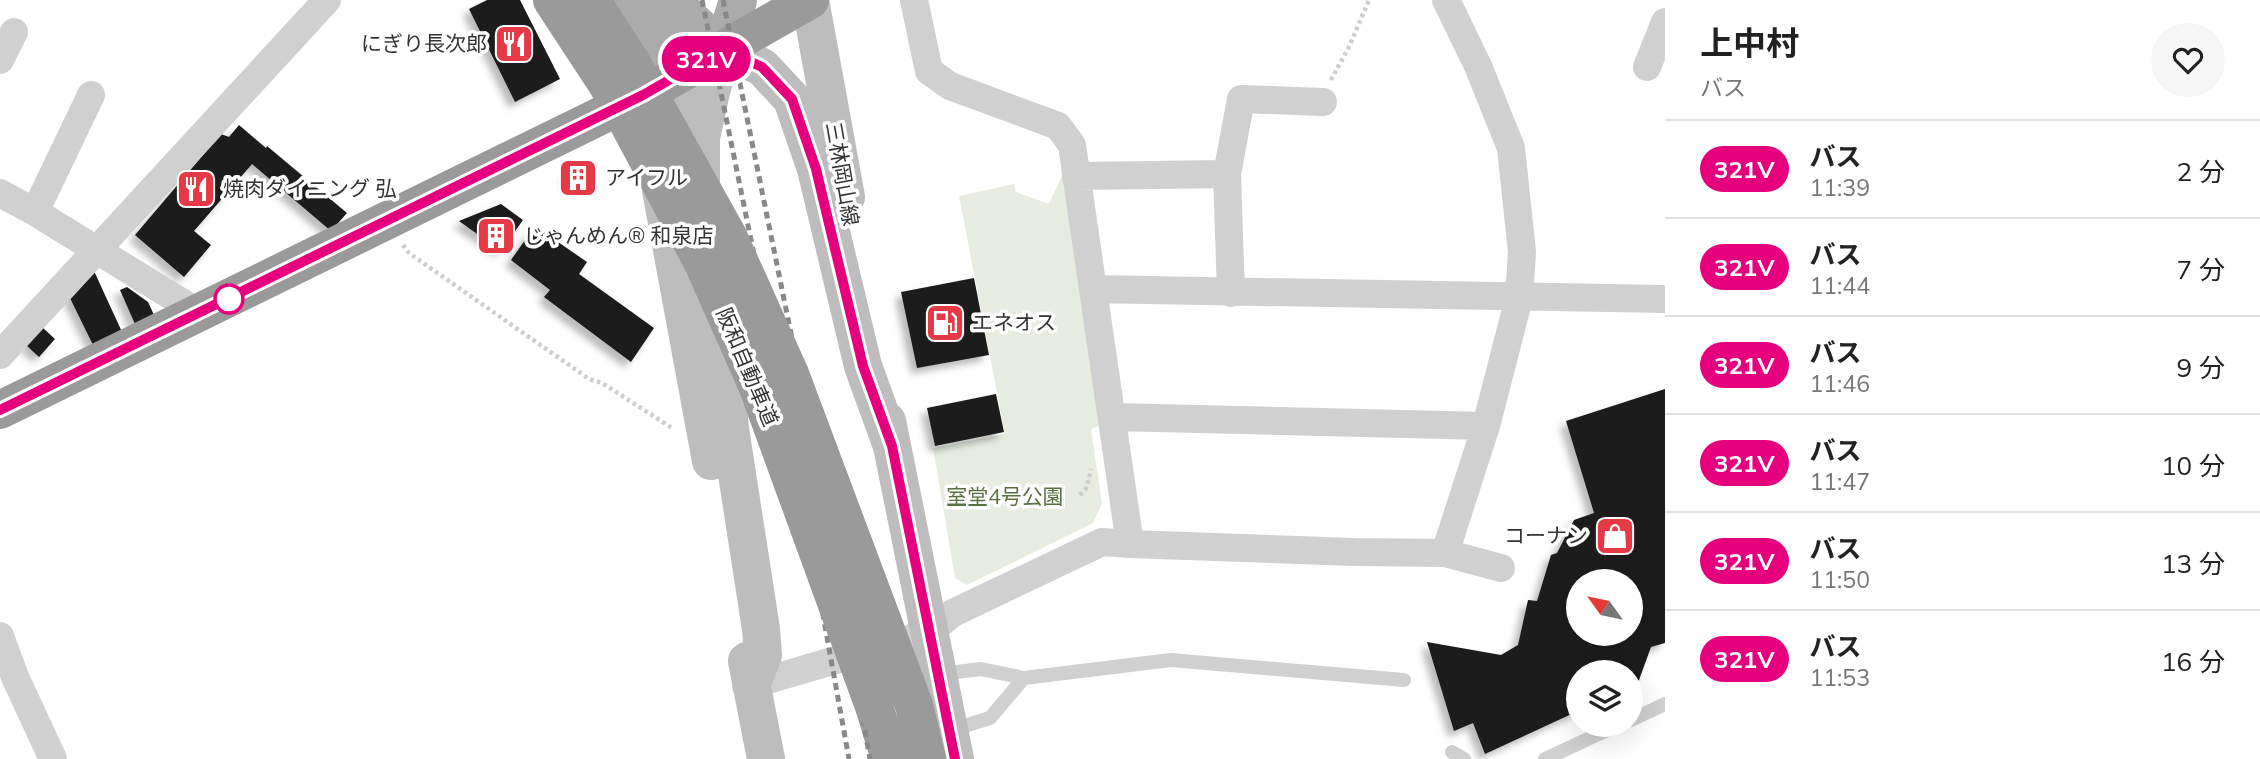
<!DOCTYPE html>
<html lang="ja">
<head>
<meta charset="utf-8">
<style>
  body { margin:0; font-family:Mulish,"Noto Sans JP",sans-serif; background:#f6f6f6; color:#222; height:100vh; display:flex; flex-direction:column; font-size:26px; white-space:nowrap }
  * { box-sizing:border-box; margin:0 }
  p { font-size:23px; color:#767676 }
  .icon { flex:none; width:38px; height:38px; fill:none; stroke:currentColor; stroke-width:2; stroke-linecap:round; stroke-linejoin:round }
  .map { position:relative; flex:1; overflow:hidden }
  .drawer { display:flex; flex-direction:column; background:#fff; width:595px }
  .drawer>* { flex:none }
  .badge { padding:0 14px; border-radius:23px; font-size:24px; line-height:46px }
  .needle { width:46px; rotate:303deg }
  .tools { position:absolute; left:1566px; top:569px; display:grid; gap:14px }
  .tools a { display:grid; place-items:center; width:77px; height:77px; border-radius:50%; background:#fff; box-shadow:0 7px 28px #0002; font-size:35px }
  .map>.badge { position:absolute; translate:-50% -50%; box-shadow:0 0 0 4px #fff }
  .round { display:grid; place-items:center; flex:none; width:74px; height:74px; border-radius:37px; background:#f6f6f6 }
  .overview { display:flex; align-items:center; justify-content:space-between; height:119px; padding:0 35px }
  h1 { font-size:33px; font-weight:700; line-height:52px }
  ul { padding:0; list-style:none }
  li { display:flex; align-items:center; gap:21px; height:98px; padding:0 35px; border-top:2px solid #e0e0e0 }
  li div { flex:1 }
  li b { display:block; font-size:26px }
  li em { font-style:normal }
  li .badge { min-width:77px; font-weight:700; text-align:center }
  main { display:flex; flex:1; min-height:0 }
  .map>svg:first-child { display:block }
  .green { fill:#e6ecdf }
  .building { fill:#1a1a1a; fill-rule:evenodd; filter:url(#shadow) }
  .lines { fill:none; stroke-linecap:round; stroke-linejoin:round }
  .path { stroke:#cdcdcd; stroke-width:4.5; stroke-dasharray:3.5 3.5; stroke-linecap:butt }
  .lane { stroke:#d0d0d0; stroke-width:14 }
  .street { stroke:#d0d0d0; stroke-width:28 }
  .secondary { stroke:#bdbdbd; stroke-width:38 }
  .primary { stroke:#ababab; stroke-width:38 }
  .highway { stroke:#9a9a9a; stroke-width:38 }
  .rail { stroke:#888; stroke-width:5; stroke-dasharray:7 5; stroke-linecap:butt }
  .highway-bridge { stroke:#9a9a9a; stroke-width:38 }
  .line-casing { stroke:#fff; stroke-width:16 }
  .line { stroke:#e6007e; stroke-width:10 }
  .stop-dot { fill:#fff; stroke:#e6007e; stroke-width:3.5 }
  .labels { text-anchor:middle; stroke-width:7; stroke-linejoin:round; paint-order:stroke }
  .poi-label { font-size:21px; fill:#333; stroke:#fff; text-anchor:start }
  .street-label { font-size:21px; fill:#333; stroke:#fff }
  .park-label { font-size:21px; fill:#56703f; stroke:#fff }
</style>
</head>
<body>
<main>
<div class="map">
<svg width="1665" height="759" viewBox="0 0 1665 759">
  <defs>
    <filter id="shadow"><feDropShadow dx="-6" dy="6" stdDeviation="3.5" flood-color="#0004"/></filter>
  </defs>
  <rect width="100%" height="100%" fill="#fff"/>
  <path class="green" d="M1063 173 1099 426 1091 429 1102 503 1093 523 967 585 955 578 933 448 1005 434 959 196 1014 184 1016 192 1049 204Z"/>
  <path class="building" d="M487 0H520L560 79 515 102 469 9Z
    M239 125 266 148 267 146 347 213 331 231 252 164 194 231 211 245 184 277 135 235 221 134 229 137Z
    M585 169 590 179 571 187 567 176Z
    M501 204 523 220 501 251 459 221Z
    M535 226 587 262 579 274 654 328 631 362 544 297 550 290 511 260Z
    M94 271 122 332 93 345 69 296Z
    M974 278 989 355 917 368 901 292Z
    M127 287 148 302 154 315 135 324 120 290Z
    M42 327 55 339 39 357 26 345Z
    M1665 389V643L1651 647 1639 680 1631 687V672H1591L1593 663 1584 666 1586 672H1578V711L1485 754 1473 723 1454 731 1427 642 1501 655 1518 645 1528 600 1537 601 1551 555 1557 553 1574 520 1594 513 1566 421ZM1578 581H1631V634H1578Z
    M996 394 1004 432 935 446 927 408Z"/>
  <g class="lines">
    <path class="path" d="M1331 80 1349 47 1369 0
      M403 245 409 253 589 379 602 383 672 428
      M1080 495 1087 487 1091 469"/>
    <path class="lane" d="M940 674 981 669 1024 678 1171 660 1404 680
      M1631 720 1665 704
      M951 730 990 718 1024 678
      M1452 752 1464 759
      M1545 759 1620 724"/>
    <path class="street" d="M914 0 929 71 950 86 1058 126 1072 145 1130 544 1102 542 953 613 931 631 915 636
      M0 60 14 32
      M1647 67 1665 22
      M1076 176 1227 174
      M0 193 35 212 199 313
      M35 212 91 95
      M1093 289 1665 299
      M1231 293 1227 174 1241 99 1323 102
      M0 355 327 0
      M1113 417 1486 426
      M1130 544 1354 552 1445 553 1501 568
      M1445 553 1486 426 1519 298 1522 252 1511 148 1478 66 1446 0
      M0 636 15 677 53 759
      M751 685 873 649"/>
    <path class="secondary" d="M810 0 846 197
      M673 78 689 159
      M661 190 711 461
      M701 201V138L711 92 723 49 762 67 792 99 816 169 863 366 892 446
      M714 303 724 370 730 429 761 629 763 655 751 685
      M887 421 955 759
      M747 661 766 759"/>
    <path class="primary" d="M622 0 637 69
      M656 0 673 78
      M676 0 680 9 723 49 738 0"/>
    <path class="highway" d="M552 0 609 87
      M591 0 631 62
      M0 410 643 95 810 0
      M914 705 927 759
      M875 709 890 759"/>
    <path class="rail" d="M702 0 788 421 849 759
      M723 0 808 417 870 759"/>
    <path class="highway-bridge" d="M631 62 728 236 790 374 914 705
      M609 87 703 263 757 385 875 709"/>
  </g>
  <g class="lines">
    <g class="line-casing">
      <path id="line" d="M0 410 643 95 723 49 762 67 792 99 816 169 863 366 892 446 955 759"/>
    </g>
    <use href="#line" class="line"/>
  </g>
  <defs>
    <g id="restaurant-square" transform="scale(2.0125)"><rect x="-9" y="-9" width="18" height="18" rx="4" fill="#e63946" stroke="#fff"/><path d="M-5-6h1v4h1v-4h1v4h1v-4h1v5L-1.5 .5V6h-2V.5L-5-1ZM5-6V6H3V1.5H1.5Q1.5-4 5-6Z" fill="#fff"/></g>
    <g id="building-square" transform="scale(2.0125)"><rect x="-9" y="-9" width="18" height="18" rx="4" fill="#e63946" stroke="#fff"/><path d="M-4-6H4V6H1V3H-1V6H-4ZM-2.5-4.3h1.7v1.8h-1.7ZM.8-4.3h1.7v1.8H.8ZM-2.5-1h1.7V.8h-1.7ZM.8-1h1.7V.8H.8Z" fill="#fff"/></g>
    <g id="fuel-square" transform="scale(2.0125)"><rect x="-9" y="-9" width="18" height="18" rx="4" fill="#e63946" stroke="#fff"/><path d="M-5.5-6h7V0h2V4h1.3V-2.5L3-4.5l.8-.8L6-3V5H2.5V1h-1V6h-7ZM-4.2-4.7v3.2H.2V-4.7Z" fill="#fff"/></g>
    <g id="shop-square" transform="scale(2.0125)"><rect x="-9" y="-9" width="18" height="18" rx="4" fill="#e63946" stroke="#fff"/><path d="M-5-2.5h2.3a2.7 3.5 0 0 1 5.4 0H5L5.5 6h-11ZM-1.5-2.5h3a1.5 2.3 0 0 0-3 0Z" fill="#fff"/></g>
  </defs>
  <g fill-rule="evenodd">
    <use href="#restaurant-square" x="514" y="44"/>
    <use href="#building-square" x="578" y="178"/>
    <use href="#restaurant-square" x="196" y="189"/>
    <use href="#building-square" x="496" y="236"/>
    <use href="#fuel-square" x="945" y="323"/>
    <use href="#shop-square" x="1615" y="536"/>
  </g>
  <circle class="stop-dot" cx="229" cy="299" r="14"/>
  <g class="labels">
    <g class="poi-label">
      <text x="487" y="51" text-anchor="end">にぎり長次郎</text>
      <text x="605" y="185">アイフル</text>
      <text x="223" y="196">焼肉ダイニング 弘</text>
      <text x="523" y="243">じゃんめん® 和泉店</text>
      <text x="972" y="330">エネオス</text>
      <text x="1588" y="543" text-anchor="end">コーナン</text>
    </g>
    <g class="street-label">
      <text transform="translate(842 174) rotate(80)" y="7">三林岡山線</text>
      <text transform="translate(747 367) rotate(67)" y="7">阪和自動車道</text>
    </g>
    <g class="park-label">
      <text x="1005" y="504">室堂4号公園</text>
    </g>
  </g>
</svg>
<div class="tools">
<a><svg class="needle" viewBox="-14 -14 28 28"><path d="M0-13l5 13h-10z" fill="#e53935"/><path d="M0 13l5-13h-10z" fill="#767676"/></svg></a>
<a><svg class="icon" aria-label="layers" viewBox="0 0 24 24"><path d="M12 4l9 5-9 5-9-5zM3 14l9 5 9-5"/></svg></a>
</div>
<b class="badge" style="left:706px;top:59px;background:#e6007e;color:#fff">321V</b>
</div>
<section class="drawer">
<div class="overview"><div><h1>上中村</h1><p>バス</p></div><a class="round"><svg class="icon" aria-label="heart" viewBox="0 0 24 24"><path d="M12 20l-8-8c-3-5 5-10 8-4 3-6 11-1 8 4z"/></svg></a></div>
<ul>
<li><span class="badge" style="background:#e6007e;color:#fff">321V</span><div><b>バス</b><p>11:39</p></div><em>2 分</em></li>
<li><span class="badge" style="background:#e6007e;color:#fff">321V</span><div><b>バス</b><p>11:44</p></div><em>7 分</em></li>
<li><span class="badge" style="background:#e6007e;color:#fff">321V</span><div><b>バス</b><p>11:46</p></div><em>9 分</em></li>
<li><span class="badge" style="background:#e6007e;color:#fff">321V</span><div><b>バス</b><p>11:47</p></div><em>10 分</em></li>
<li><span class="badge" style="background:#e6007e;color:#fff">321V</span><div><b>バス</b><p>11:50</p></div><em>13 分</em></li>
<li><span class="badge" style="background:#e6007e;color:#fff">321V</span><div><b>バス</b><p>11:53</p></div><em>16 分</em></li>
</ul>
</section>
</main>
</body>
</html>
